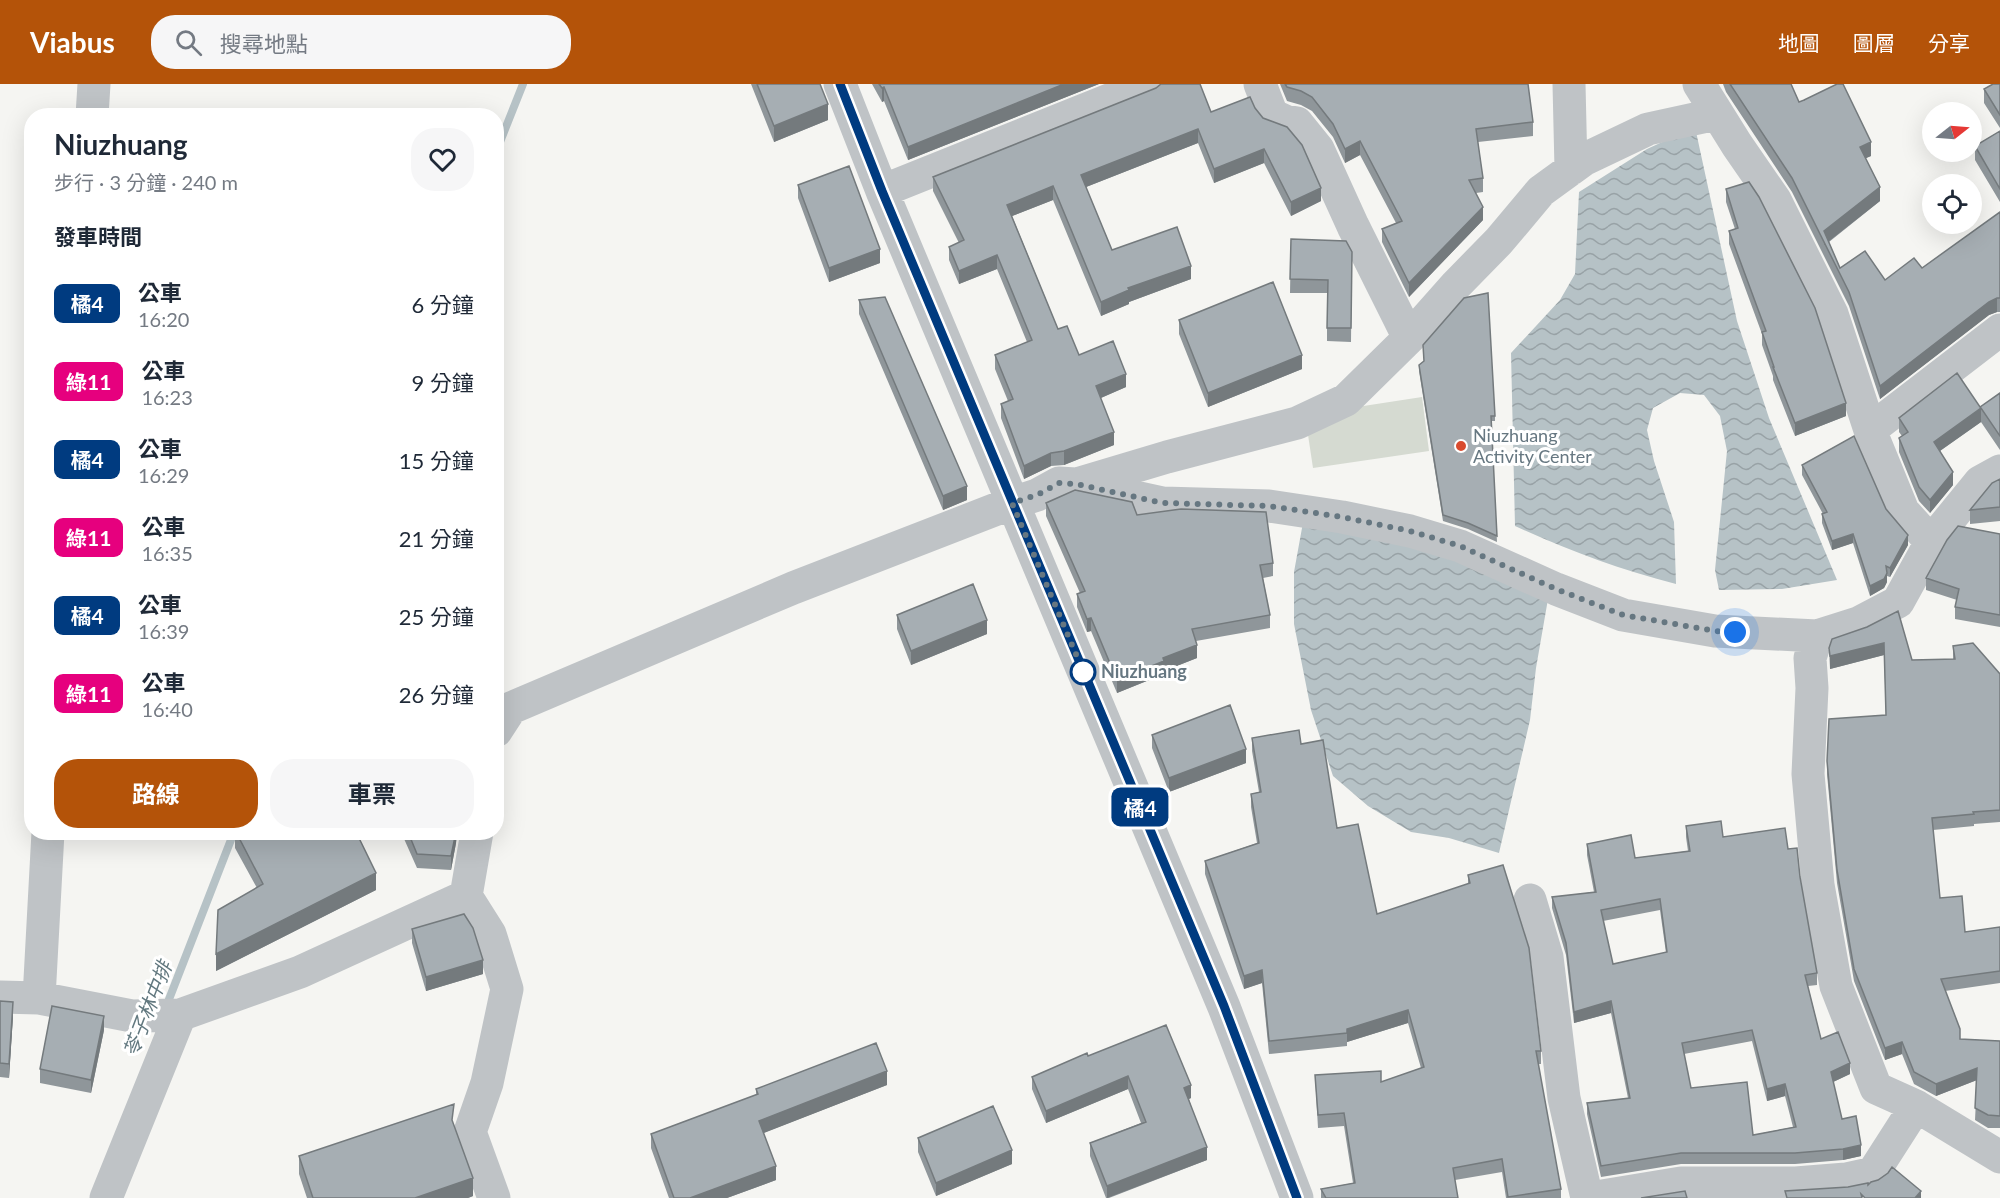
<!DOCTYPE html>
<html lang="zh-TW">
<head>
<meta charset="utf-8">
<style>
  body { margin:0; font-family:Lato,"Noto Sans TC",sans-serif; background:#f6f6f7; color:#1f2937; height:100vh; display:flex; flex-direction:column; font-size:22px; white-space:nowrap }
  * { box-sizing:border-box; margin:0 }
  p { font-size:20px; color:#747a83 }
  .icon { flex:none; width:33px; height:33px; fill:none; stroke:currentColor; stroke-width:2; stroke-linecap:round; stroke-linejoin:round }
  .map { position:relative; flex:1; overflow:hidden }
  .drawer { position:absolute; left:24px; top:24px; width:480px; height:732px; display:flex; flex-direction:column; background:#fff; border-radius:24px; box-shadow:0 6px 24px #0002 }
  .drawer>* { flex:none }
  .badge { padding:0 12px; border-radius:9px; font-size:21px; line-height:39px }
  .needle { width:39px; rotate:73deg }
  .tools { position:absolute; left:1922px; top:18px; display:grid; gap:12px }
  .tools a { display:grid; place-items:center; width:60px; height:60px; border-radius:50%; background:#fff; box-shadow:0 6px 24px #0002; font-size:30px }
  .you { position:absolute; width:30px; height:30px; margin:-15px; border:4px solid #fff; border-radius:50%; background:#1a73e8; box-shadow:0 0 0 9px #1a73e833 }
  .map>.badge { position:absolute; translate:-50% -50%; box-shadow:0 0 0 3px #fff }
  h2 { padding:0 30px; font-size:22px; line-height:54px }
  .round { display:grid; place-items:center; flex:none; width:63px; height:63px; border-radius:24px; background:#f6f6f7 }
  .headline { display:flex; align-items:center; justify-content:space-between; height:102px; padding:0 30px }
  h1 { font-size:28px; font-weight:700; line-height:45px }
  .cta { display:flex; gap:12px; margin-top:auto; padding:12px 30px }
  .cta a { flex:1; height:69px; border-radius:24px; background:#b45309; color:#fff; font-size:24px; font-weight:700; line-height:69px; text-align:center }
  .cta a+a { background:#f6f6f7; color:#1f2937 }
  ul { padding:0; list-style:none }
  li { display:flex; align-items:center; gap:18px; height:78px; padding:0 30px }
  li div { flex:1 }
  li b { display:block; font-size:22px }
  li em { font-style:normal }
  li .badge { min-width:66px; font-weight:700; text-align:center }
  header { display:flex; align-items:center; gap:36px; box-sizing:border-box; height:84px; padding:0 30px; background:#b45309; color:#fff }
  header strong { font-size:28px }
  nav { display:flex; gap:33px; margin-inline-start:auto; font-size:21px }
  .search { width:420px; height:54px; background:#f6f6f7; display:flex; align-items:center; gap:15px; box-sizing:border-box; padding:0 21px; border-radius:24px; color:#747a83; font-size:22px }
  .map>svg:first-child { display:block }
  .park { fill:#d5dad1 }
  .water { fill:url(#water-waves) }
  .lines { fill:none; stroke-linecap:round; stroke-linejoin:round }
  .stream { stroke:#b6c2c6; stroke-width:8 }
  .minor { stroke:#bfc3c6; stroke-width:33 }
  .wall { fill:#8f969a; fill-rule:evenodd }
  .shaded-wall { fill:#747a7d }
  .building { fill:#a6aeb3; stroke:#747a7d; stroke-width:1.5; fill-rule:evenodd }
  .line-casing { stroke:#fff; stroke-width:14 }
  .line { stroke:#003b80; stroke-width:9 }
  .walk { stroke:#667781; stroke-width:6; stroke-dasharray:0 10.8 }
  .poi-dot { fill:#d94b2e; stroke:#fff; stroke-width:2 }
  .stop-dot { fill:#fff; stroke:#003b80; stroke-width:3 }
  .labels { text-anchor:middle; stroke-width:6; stroke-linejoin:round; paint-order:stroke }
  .poi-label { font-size:18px; fill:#667781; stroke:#fff; text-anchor:start }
  .stop-label { font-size:18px; font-weight:bold; fill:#667781; stroke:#fff; text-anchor:start }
  .water-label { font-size:20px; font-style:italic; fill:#62787f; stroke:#fff }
</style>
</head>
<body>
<header>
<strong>Viabus</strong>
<div class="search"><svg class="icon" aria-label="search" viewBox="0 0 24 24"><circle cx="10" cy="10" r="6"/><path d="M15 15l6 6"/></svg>搜尋地點</div>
<nav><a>地圖</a><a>圖層</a><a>分享</a></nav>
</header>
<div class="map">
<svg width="2000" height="1114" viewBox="0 0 2000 1114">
  <defs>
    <pattern id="water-waves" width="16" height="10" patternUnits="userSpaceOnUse" patternTransform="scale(1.5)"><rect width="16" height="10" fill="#b6c2c6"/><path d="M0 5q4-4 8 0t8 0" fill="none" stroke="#98a2a6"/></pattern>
  </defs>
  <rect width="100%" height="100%" fill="#f5f5f2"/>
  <path class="park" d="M1422 313 1429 367 1313 384 1305 331Z"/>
  <path class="water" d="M1695 43 1737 237 1769 334 1837 496 1782 505 1719 506 1715 486 1727 367 1720 332 1704 311 1680 309 1653 324 1647 346 1654 377 1674 438 1676 500C1618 485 1569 467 1515 442L1511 269 1560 216 1575 190 1579 108 1647 65Z
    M1304 433 1413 457 1548 515 1536 584 1530 636 1499 769 1449 754 1411 748 1368 722 1333 692 1311 626 1294 540V488Z"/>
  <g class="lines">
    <path class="stream" d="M496 68 523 0
      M166 923 234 748"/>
    <path class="minor" d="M840 0 882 107 1224 923 1297 1114
      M1260 0 1272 31 1285 37 1297 39 1318 65 1353 142 1409 254
      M1569 0 1571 85
      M1699 0 1737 61 1775 116 1832 230 1870 346 1903 427 1931 458
      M92 32 94 0
      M882 107 1149 0
      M1870 346 2000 246
      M1080 399 1167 373 1297 339 1346 316 1409 254 1456 201 1499 157 1541 107 1585 75 1648 45 1717 30
      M1817 552 1810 574 1812 604 1808 690 1818 801 1836 902 1876 1004 1916 1022 2000 1073
      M496 647 511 624 793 504 1012 419 1037 411 1059 399 1076 400 1163 419 1269 422 1342 433 1410 447 1460 462 1556 505 1623 531 1715 547 1817 552 1858 539 1898 518 1931 458 1980 398 2000 387
      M477 748 466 812 490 850 507 905 487 999 470 1048 494 1114
      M1530 816 1547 873 1564 1014 1587 1114
      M0 913 39 914 132 932 180 931
      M39 914 48 748
      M106 1114 180 931 300 888 466 812
      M1590 1114 1681 1099H1796L1846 1095 1873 1089 1916 1022"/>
  </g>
  <path class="wall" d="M751 0H820L828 36 774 58Z
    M872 0H1099L908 76 884 17 882 18Z
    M1280 0H1528L1533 38V52L1478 58 1483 94V108L1476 109 1483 136 1409 213 1382 158V145L1396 139 1360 71 1345 79 1333 53 1312 27 1301 21 1287 17Z
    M1723 0H1791L1799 18 1871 72 1865 74 1880 117 1829 158 1840 184 1885 196 1922 184 2000 128V228H1997L1989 231 1880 315 1849 222 1792 108 1726 8Z
    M2000 0V44L1984 19V5Z
    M1156 4 1211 28 1255 24 1321 117 1291 132 1264 79 1214 99 1198 59 1086 103 1112 166 1191 195 1129 218V220L1101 232 1053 116 1012 132 1058 245 1079 271 1126 303 1101 314 1114 361 1064 381 1051 382 1024 395 1001 334V320L1008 317 995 285V271L1027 258 997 185 959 200 949 176V163L959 159 933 107V93Z
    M2000 47V118L1975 76V62Z
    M798 101 880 179 829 198 798 114Z
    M1726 105 1846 332 1795 352 1773 296V292L1762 261V250L1729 160V147L1735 145 1726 118Z
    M1291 155 1352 168 1351 258 1327 257V209H1290Z
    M859 216 967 416 943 426 859 230Z
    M1179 236 1302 285 1208 323 1179 250Z
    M1423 261 1495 332V337H1491L1497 458 1468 445 1443 437 1419 287V281L1424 277Z
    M2000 309V366L1981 338 1940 367 1953 401 1930 429 1919 417 1899 368V354L1902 352 1899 348V334L1980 323Z
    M1802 381 1886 425 1908 461 1890 493 1887 492V498L1884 504 1870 512 1853 459 1832 466 1822 439V430H1823L1802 391Z
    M2000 395V437L1970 440V426Z
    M1046 419 1137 431 1273 479V492L1263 494 1270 531V544L1196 557 1197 574 1164 587V590L1117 609 1091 547 1087 548 1077 523V510L1080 509 1046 432Z
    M2000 450V543L1955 535V523L1957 516 1926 506V494Z
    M897 531 987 550 911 581 897 545Z
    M1832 555 1912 576 1953 575V562L2000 590V738L1974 740V742L1933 746 1940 814 1965 848 2000 843V899L1945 907 1960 955 2000 957V1044H1988L1975 1036 1977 996 1936 1012 1914 1000 1902 970 1885 976 1854 897 1837 799 1827 690V677L1886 631 1884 571 1830 585 1829 564Z
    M1152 651 1246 679 1169 708 1152 664Z
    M1252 654 1301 660 1337 744 1377 830 1468 800V791L1541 967V980H1538L1561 1105V1114H1506L1502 1088 1455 1096 1458 1114H1321V1105L1353 1099 1344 1042 1318 1044 1315 991 1381 998 1421 984 1408 939 1347 958V962L1269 970 1262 899 1244 905 1205 790V777L1257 759 1251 723V710L1259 708 1252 667Z
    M1686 742 1723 753 1788 765 1800 793 1817 889V901L1808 902 1821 955 1850 990 1833 998 1842 1035 1861 1072 1843 1076 1795 1080H1681L1601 1093 1587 1030V1019L1628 1014 1611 929 1574 939 1566 871 1552 824V813L1594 808 1587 771V760L1635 774 1688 767 1686 753ZM1660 826 1666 869 1613 880 1603 837ZM1752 957 1767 1017 1785 1012 1793 1043 1753 1051 1691 1004 1684 970Z
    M235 748H356L376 806 216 887 257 804 235 764Z
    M401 748H457L456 759 451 786 417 784Z
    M412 845 483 890 426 907 412 859Z
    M0 917 13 932 9 994 0 993Z
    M104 946 91 1009 40 999V985Z
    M1088 972 1191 1014 1189 1015 1207 1076 1109 1114H1106L1090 1072V1059L1141 1039 1128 1005 1046 1039 1032 1005V993Z
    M887 1001 763 1049 776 1096 727 1114H669L651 1064V1050L756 1011V1005Z
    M453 1039 473 1112 468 1114H307L299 1090V1072Z
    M918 1054 1012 1080 936 1112 918 1068Z"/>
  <path class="shaded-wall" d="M1064 0H1099L908 76V63Z
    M884 3V17L882 18V4Z
    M828 20V36L774 58V42Z
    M1198 45V59L1081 105V91Z
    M1360 57V71L1345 79V65Z
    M1871 58V72L1860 77V63Z
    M1264 65V79L1214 99V85Z
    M1053 102V116L1007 134V121Z
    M1880 103V117L1824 161V147Z
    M1321 104V117L1291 132V118Z
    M1483 123V136L1409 213V199Z
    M880 165V179L829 198V184Z
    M997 171V185L959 200V187Z
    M1191 182V195L1129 218V220L1101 232V218L1128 204Z
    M1997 214V228L1989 231 1880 315V302L1989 218Z
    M1302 271V285L1208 323V309Z
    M1126 290V303L1096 316V302Z
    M1846 319V332L1795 352V339Z
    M1981 324V338L1934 371V358Z
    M1114 348V361L1064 381V367Z
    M1051 369V382L1024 395V382Z
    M1953 388V401L1930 429V416Z
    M967 402V416L943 426V412Z
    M1853 450V459L1832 466V457Z
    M1908 451V461L1890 493V484Z
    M1887 489V498L1884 504 1870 512V502Z
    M1091 534V547L1087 548V535Z
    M987 536V550L911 581V567Z
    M1884 559V571L1830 585V572Z
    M1197 561V574L1164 587V590L1117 609V596L1163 574Z
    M1246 665V679L1169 708V694Z
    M456 748H457L456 759 451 786V772Z
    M376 789V806L216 887V870Z
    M483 876V890L426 907V893Z
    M1262 886V899L1244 905V892Z
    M1611 917V929L1574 939V928Z
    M13 918V932L9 994V980Z
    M1408 926V939L1347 958V945Z
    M104 932V946L91 1009V996Z
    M1902 958V970L1885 976V964Z
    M1850 979V990L1831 999V988Z
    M1977 984V996L1936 1012V1000Z
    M887 987V1001L759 1051V1037Z
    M1128 992V1005L1046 1039V1027Z
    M1785 1000V1012L1767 1017V1005Z
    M1191 1001V1014L1184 1017V1004Z
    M1861 1061V1072L1843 1076V1065Z
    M1207 1063V1076L1107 1114V1102Z
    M1012 1066V1080L936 1112V1099Z
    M776 1082V1096L727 1114H690Z
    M473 1094V1112L468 1114H415Z
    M1921 1107V1114H1915Z"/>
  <path class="building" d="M757 0H820L828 20 774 42Z
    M879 0H1064L908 63 884 3 882 4Z
    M1161 0H1200L1211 28 1250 13 1255 24 1263 34 1287 43 1302 61 1321 104 1291 118 1264 65 1214 85 1198 45 1081 91 1112 166 1177 143 1191 182 1128 204 1129 206 1101 218 1053 102 1007 121 1058 245 1067 242 1079 271 1113 257 1126 290 1096 302 1114 348 1064 367 1051 369 1024 382 1001 320 1013 315 995 271 1032 256 997 171 959 187 949 163 964 156 933 93 1156 4Z
    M1285 0H1528L1533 38 1476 45 1483 94 1469 96 1483 123 1409 199 1382 145 1402 137 1360 57 1345 65 1333 40 1312 13 1301 7 1287 3Z
    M1730 0H1791L1799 18 1804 16V17V16L1837 0H1843L1871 58 1860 63 1880 103 1824 147 1840 184 1865 167 1885 196 1914 174 1922 184 2000 128V214H1997L1989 218 1880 302 1849 208 1792 94Z
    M1993 0H2000V31L1984 5Z
    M2000 47V105L1975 62Z
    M849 82 880 165 829 184 798 101Z
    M1749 98 1759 113 1815 224 1846 319 1795 339 1773 283H1774L1762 248 1766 247 1729 147 1738 144 1726 105Z
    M1291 155 1346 157 1352 168 1351 244H1327L1328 196 1290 195Z
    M1273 198 1302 271 1208 309 1179 236Z
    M1488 209 1495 332H1491L1497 452 1468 439 1443 431 1419 281 1424 277 1423 261 1464 214Z
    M885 213 967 402 943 412 859 216Z
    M1957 289 1980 323 2000 309V352L1981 324 1934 358 1953 388 1930 416 1919 403 1899 354 1908 348 1899 334Z
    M1854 352 1886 425 1908 451 1890 484 1886 482 1887 489 1884 495 1870 502 1853 450 1832 457 1822 430 1827 428 1802 381Z
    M2000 395V423L1970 426 1992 399Z
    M1075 406 1132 418 1137 431 1181 425 1266 428 1273 479 1260 481 1270 531 1192 545 1197 561 1163 574 1164 577 1117 596 1091 534 1087 535 1077 510 1085 507 1046 419Z
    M1958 442 2000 450V531L1955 523 1959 505 1926 494 1947 456Z
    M973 500 987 536 911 567 897 531Z
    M1898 527 1912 576 1955 575 1953 562 1973 559 2000 590V726L1973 728 1974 730 1932 734 1940 814 1962 812 1965 848 2000 843V887L1941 895 1960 945V955L2000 957V1032L1988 1031 1975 1024 1977 984 1936 1000 1914 988 1902 958 1885 964 1854 885 1837 786 1827 677 1829 635 1886 631 1884 559 1830 572 1829 564 1832 555 1867 543Z
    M1230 621 1246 665 1169 694 1152 651Z
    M1299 646 1301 660 1323 656 1337 744 1358 740 1377 830 1470 799 1468 791 1503 781 1529 864 1541 967H1536L1561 1105 1508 1113 1502 1075 1453 1084 1458 1114H1326L1321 1105 1355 1099 1344 1029 1318 1031 1315 991 1381 987V998L1424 983 1408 926 1347 945V949L1269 957 1262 886 1244 892 1205 777 1259 759 1251 710 1261 708 1252 654Z
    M1721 737 1723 753 1785 744 1788 765 1797 764 1800 793 1817 889 1805 891 1821 955 1838 948 1850 979 1831 988 1842 1035 1856 1032 1861 1061 1843 1065 1795 1069H1681L1601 1082 1587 1019 1630 1014 1611 917 1574 928 1566 859 1552 813 1596 808 1587 760 1631 751 1635 774 1690 767 1686 742ZM1660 815 1667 868 1613 880 1601 826ZM1752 946 1767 1005 1785 1000 1796 1043 1753 1051 1747 998 1691 1004 1682 959Z
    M236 748H356L376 789 216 870 218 826 263 800Z
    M408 748H456L451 772 417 770Z
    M464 830 473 844 483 876 426 893 412 845Z
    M0 917 13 918 9 980 0 979Z
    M52 922 104 932 91 996 40 985Z
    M1166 941 1191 1001 1184 1004 1207 1063 1107 1102 1090 1059 1146 1038 1128 992 1046 1027 1032 993 1087 969 1088 972Z
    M876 959 887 987 759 1037 776 1082 690 1114H674L651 1050 758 1010 756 1005Z
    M454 1020 452 1036 473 1094 415 1114H313L299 1072Z
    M993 1022 1012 1066 936 1099 918 1054Z
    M1892 1083 1921 1107 1915 1114H1865L1861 1110 1862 1114H1787L1785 1107 1848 1103 1868 1099V1101L1871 1098 1878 1096 1888 1089Z
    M1685 1107 1687 1114H1641Z"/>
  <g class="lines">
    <g class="line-casing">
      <path id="line" d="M840 0 882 107 1224 922 1297 1114"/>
    </g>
    <use href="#line" class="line"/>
    <path class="walk" d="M1083 588 1086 594 1012 419 1037 411 1059 399 1076 400 1163 419 1269 422 1342 433 1410 447 1460 462 1556 505 1623 531 1715 547 1735 548"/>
  </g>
  <circle class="poi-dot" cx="1461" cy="362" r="6"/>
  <circle class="stop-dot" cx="1083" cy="588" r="12"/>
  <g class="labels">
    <g class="poi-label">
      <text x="1473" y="358">Niuzhuang<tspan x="1473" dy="21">Activity Center</tspan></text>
    </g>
    <g class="stop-label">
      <text x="1101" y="594">Niuzhuang</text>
    </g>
    <g class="water-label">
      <text transform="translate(148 925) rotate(-69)" y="7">苓子林中排</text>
    </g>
  </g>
</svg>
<div class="tools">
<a><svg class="needle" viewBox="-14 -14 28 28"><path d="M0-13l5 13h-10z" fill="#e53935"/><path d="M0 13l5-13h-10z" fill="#747a83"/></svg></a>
<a><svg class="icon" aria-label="locate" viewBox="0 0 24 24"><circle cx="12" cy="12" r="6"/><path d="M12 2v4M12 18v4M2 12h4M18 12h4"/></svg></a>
</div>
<div class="you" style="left:1735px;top:548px"></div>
<b class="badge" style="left:1140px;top:723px;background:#003b80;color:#fff">橘4</b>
<section class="drawer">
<div class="headline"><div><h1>Niuzhuang</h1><p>步行 · 3 分鐘 · 240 m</p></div><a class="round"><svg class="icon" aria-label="heart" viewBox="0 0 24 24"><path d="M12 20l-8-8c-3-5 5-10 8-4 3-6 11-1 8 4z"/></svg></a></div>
<h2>發車時間</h2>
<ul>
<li><span class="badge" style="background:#003b80;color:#fff">橘4</span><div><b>公車</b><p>16:20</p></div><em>6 分鐘</em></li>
<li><span class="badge" style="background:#e6007e;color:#fff">綠11</span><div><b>公車</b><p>16:23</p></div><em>9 分鐘</em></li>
<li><span class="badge" style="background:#003b80;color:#fff">橘4</span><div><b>公車</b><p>16:29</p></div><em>15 分鐘</em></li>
<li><span class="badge" style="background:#e6007e;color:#fff">綠11</span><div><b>公車</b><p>16:35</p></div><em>21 分鐘</em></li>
<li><span class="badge" style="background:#003b80;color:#fff">橘4</span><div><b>公車</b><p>16:39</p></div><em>25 分鐘</em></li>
<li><span class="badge" style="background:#e6007e;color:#fff">綠11</span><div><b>公車</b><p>16:40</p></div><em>26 分鐘</em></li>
</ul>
<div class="cta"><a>路線</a><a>車票</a></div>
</section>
</div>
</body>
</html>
